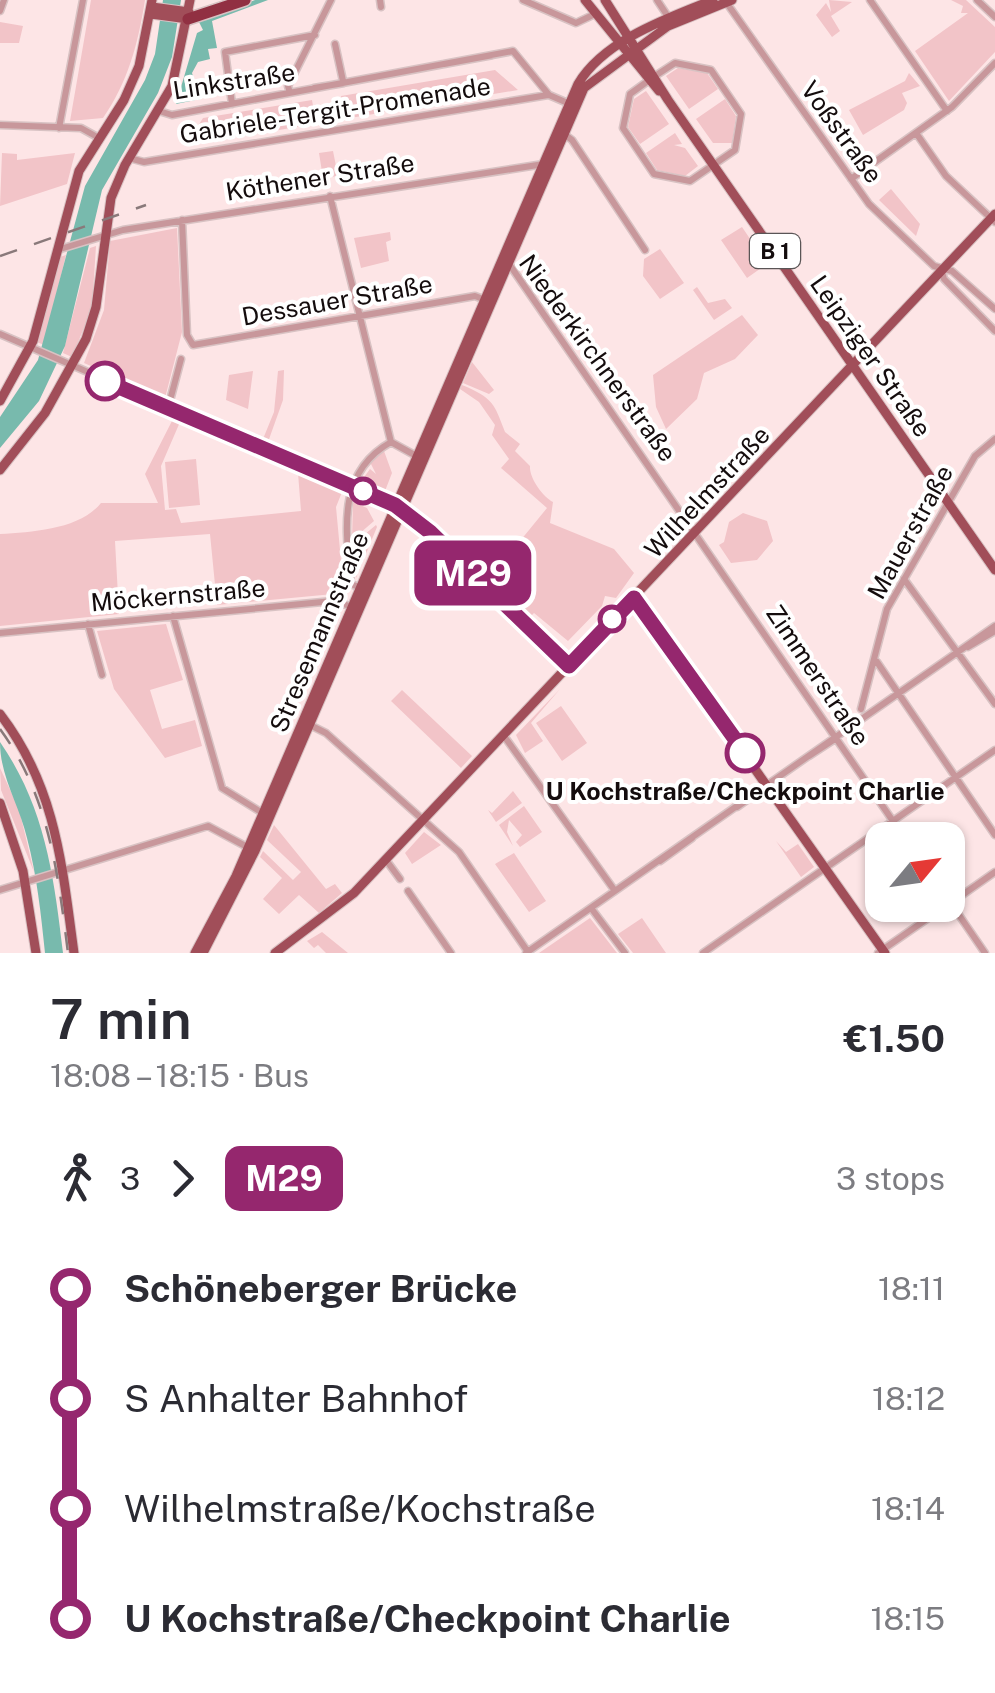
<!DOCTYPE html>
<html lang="en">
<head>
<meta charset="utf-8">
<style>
  body { margin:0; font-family:"Public Sans",sans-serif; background:#f2f2f3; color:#2b2b33; height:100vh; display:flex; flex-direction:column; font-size:38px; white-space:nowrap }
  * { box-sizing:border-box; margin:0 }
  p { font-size:32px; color:#7c7c81 }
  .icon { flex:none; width:55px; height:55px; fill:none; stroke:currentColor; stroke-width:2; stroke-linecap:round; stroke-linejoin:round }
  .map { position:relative; height:953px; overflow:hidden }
  .side { display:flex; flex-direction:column; background:#fff; flex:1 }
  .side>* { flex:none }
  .badge { padding:0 20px; border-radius:15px; font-size:35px; line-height:65px }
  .needle { width:65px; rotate:61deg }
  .tools { position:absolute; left:865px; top:822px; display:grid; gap:20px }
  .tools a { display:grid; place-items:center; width:100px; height:100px; border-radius:20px; background:#fff; box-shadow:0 2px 8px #0004; font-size:50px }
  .map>.badge { position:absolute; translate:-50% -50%; box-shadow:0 0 0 5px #fff }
  .legs { display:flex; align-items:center; gap:15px; height:110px; padding:0 50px; font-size:32px }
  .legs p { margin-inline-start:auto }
  .head { display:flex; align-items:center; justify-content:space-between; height:170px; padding:0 50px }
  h1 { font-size:55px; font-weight:600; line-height:75px }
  ul { padding:0 50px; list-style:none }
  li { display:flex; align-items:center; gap:35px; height:110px; font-size:38px }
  li i { display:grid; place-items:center; width:15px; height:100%; margin:0 12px; background:currentColor }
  li i::after { content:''; width:25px; height:25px; margin:-12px; border:8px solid; border-radius:50%; background:#fff }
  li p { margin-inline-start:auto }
  li:first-child i { background:linear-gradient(#0000 50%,currentColor 0) }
  li:last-child i { background:linear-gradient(currentColor 50%,#0000 0) }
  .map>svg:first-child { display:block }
  .green { fill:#f2c4c8 }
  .water { fill:#78baad }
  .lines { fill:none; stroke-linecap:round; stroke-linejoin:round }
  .minor-casing { stroke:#d8c2c3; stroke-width:9 }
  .major-casing { stroke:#d8c2c3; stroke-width:11 }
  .highway-casing { stroke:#d8c2c3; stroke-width:14 }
  .minor { stroke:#c8979b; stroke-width:6 }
  .major { stroke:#a14e59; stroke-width:9 }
  .highway { stroke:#913042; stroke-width:11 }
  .rail { stroke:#89797a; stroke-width:2.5; stroke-dasharray:18 18; stroke-linecap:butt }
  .line-1-casing { stroke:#fff; stroke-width:22 }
  .line-1 { stroke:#95276e; stroke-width:15 }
  .stop-1-dot { fill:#fff; stroke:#95276e; stroke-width:5 }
  .labels { text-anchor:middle; stroke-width:8; stroke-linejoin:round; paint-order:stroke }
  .shield { fill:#fff; stroke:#5a5556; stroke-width:2.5 }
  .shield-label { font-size:22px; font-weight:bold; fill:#140c0d }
  .street-label { font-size:25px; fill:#140c0d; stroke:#fff }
  .stop-label { font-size:25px; font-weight:bold; fill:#140c0d; stroke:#fff }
</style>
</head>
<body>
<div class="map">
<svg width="995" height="953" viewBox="0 0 995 953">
  <rect width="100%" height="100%" fill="#fde5e6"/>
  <path class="green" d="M91 0H145C138 44 128 82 103 118L70 121Z
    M829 0 852 2 831 16 840 31 832 37 816 15 826 3 831 12Z
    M951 0H966L995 27V52L949 101 915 51 968 13H961L963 6Z
    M0 22 23 26 19 43H0Z
    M678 68 707 73 718 89 689 109 666 76Z
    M495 70 518 90 344 119 341 96Z
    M909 73 920 86 902 93 907 103 904 110 863 135 849 110 905 81Z
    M646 91 669 124 640 144 628 127 634 99Z
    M725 99 736 116 732 143H713L696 119Z
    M312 100 316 124 186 145 203 118Z
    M675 133 682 144 674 145 685 148 698 166 685 176 657 170 646 153Z
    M333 151 338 176 323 178 319 153Z
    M2 153 17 154V160L75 153 67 184 0 206Z
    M891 189 920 224 916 236 879 200Z
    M742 227 767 264 747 278 721 240Z
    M177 228 182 332 165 398 84 363 104 310 110 241Z
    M390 232 391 240 386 242 389 261 361 268 354 238Z
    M96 246 92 308 72 357 63 353 90 248Z
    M660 249 684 283 660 299 643 276 644 259Z
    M66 255 44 345 37 342 60 257Z
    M697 287 708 303 725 299 732 308 714 320 693 290Z
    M742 315 758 335 735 359 704 373 697 399 666 429 656 407 653 375Z
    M472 362 494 390 489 394 463 383Z
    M284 370 283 400 268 442 263 439 274 412 278 371Z
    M253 371 248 409 226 400 229 375Z
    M462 385C493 398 494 403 505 432L520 444 515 451 530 466C529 478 543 497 553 502L550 523 614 549 634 573 616 598 605 596 602 606 568 641 534 613 530 617 489 579 547 508 501 468 509 459 492 435 495 425 479 402 460 389Z
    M173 419 180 422 161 466 165 510 176 509 181 523 301 511 298 473 342 492 336 507 344 593 217 605 210 534 115 541 119 614 0 626V534C34 532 80 529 101 503H158L145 474Z
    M384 451 392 473 385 491 362 480 370 469 376 474 370 462Z
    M196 459 200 505 169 508 165 462Z
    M353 502 367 508 374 521 352 540Z
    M743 513 767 521 773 541 757 560 731 563 719 545 724 542 729 522Z
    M376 525 377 527 356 578 353 544Z
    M166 624 183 680 150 690 162 729 195 720 202 746 165 758 114 689 97 631Z
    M560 689 531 723 543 741 525 753 516 735Z
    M402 690 472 756 461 768 391 701Z
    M561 706 587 743 562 761 536 723Z
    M0 768 19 809 34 872 1 790Z
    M513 791 522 803 496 822 488 810 492 813Z
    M524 806 542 832 520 847 516 842 522 835 509 820 507 832 513 846 499 825Z
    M274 825 326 889 335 884 342 893 319 913 299 895 279 914 263 899 282 878 260 857 263 851 293 880 301 872 267 840Z
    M424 832 441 845 412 864 405 853Z
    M776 841 786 852 798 844 814 867 801 877Z
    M514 853 546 901 529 912 495 864Z
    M590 918 617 953H539Z
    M642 918 666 953H633L618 934Z
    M322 932 348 953H326L318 945 314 948 307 941Z"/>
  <path class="water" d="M163 0H181L172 57 158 93 102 190 65 346 39 401 0 448V417L38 360 85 186 145 80 155 54Z
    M255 0H268L212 21 217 48 208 49 210 59 198 62 192 73 200 99 176 104 197 33 203 30 199 22Z
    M0 742C45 807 54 876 63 953H45C41 914 37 876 27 838 19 804 0 777 0 742Z"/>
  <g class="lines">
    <g class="minor-casing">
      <path id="minor" d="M380 0 381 7
        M523 0 576 23 595 14
        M657 0 669 18
        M870 0 947 111
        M977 0 995 17
        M726 2 869 204 934 266 952 271 995 309
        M0 11 4 0
        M335 44 343 81
        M444 64 493 55
        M648 81 630 94 623 128 654 174 690 181 735 150 741 114 711 70 675 63 655 76
        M314 88 344 83
        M290 93 288 86 331 0
        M232 104 225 52 315 35
        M159 111 172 115 513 51 549 95 570 104
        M0 125 81 128 99 138
        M59 128 83 0
        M916 133 946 176 995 222
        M564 134 572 140 645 250
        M129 158 144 162 548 95
        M851 179 952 107 995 63
        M330 196 391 442
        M182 220 187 335 193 345 475 296 488 301
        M57 250 123 230 544 164
        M507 261 906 840
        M942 272 944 279 995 331
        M0 334 395 505 430 532 568 666
        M168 408 181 359
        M391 442 420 458
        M904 579 995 704
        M364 589 351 584C346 530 336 473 391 442
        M173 616 222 788 264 814
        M88 624 102 675
        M0 633 333 601 353 607
        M968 647 995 631
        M877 662 995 835
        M861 709 887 609 975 456 995 439
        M308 724 326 733 459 852 528 952
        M504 736 615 891
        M809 756 835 739
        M737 807 767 786
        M386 860 400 879
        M660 861 692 838
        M0 890 208 826 249 848
        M408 891 451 953
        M948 899 985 953
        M948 905 995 872
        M591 908 625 953
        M526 953 995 626
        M703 953 995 750
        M878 953 947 905"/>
    </g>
    <g class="major-casing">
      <path id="major" d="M585 0 659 91
        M605 0 668 100 995 570
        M152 7 189 12
        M151 14 188 19
        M0 401 33 341 79 171 124 100 139 66 152 0
        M0 470 45 413 86 339 96 307 111 198 125 165 172 86 190 0
        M634 598 885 953
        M0 714C56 787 62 865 74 953
        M0 803 23 871 36 953
        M195 953 236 876 578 84C604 40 668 18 713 0
        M203 953 255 851 584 88 668 26 732 0
        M275 953 354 893 995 214"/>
    </g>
    <g class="highway-casing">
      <path id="highway" d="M188 19 245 0"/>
    </g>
    <use href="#minor" class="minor"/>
    <use href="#major" class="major"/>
    <use href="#highway" class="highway"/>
    <path class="rail" d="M0 256 146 205
      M0 729C49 796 58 873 68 953"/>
  </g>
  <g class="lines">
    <g class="line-1-casing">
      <path id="line-1" d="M105 381 395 505 430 532 569 666 634 598 745 753"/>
    </g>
    <use href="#line-1" class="line-1"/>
  </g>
  <g class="stop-1-dot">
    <circle cx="105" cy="381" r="18"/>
    <circle cx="363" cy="491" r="12"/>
    <circle cx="612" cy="619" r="12"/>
    <circle cx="745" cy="753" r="18"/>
  </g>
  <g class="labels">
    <rect class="shield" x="750" y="234" width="50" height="34" rx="8"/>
    <g class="shield-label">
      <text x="775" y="259">B 1</text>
    </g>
    <g class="street-label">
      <text transform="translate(234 81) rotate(-9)" y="9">Linkstraße</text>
      <text transform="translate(335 110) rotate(-9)" y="9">Gabriele-Tergit-Promenade</text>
      <text transform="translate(842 132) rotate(54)" y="9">Voßstraße</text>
      <text transform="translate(320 177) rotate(-9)" y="9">Köthener Straße</text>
      <text transform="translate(337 300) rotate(-10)" y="9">Dessauer Straße</text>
      <text transform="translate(871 356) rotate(55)" y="9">Leipziger Straße</text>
      <text transform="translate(598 358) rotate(54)" y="9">Niederkirchnerstraße</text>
      <text transform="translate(707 492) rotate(-47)" y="9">Wilhelmstraße</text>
      <text transform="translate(910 532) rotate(-61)" y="9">Mauerstraße</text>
      <text transform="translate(178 595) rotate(-5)" y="9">Möckernstraße</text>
      <text transform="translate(319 632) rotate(-67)" y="9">Stresemannstraße</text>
      <text transform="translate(818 675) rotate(56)" y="9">Zimmerstraße</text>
    </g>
    <g class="stop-label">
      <text x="745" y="800">U Kochstraße/Checkpoint Charlie</text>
    </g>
  </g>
</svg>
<div class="tools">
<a><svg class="needle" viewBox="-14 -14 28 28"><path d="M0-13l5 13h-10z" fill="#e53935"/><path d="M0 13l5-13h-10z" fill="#7c7c81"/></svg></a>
</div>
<b class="badge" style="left:473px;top:573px;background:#95276e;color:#fff">M29</b>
</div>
<section class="side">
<div class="head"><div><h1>7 min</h1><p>18:08 – 18:15 · Bus</p></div><b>€1.50</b></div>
<div class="legs"><svg class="icon" aria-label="walk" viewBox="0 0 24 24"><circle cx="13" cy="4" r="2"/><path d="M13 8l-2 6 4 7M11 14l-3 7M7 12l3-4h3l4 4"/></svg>3<svg class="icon" aria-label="forward" viewBox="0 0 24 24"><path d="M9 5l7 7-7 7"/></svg><b class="badge" style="background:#95276e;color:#fff">M29</b><p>3 stops</p></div>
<ul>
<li><i style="color:#95276e"></i><b>Schöneberger Brücke</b><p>18:11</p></li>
<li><i style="color:#95276e"></i><span>S Anhalter Bahnhof</span><p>18:12</p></li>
<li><i style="color:#95276e"></i><span>Wilhelmstraße/Kochstraße</span><p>18:14</p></li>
<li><i style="color:#95276e"></i><b>U Kochstraße/Checkpoint Charlie</b><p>18:15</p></li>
</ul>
</section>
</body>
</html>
